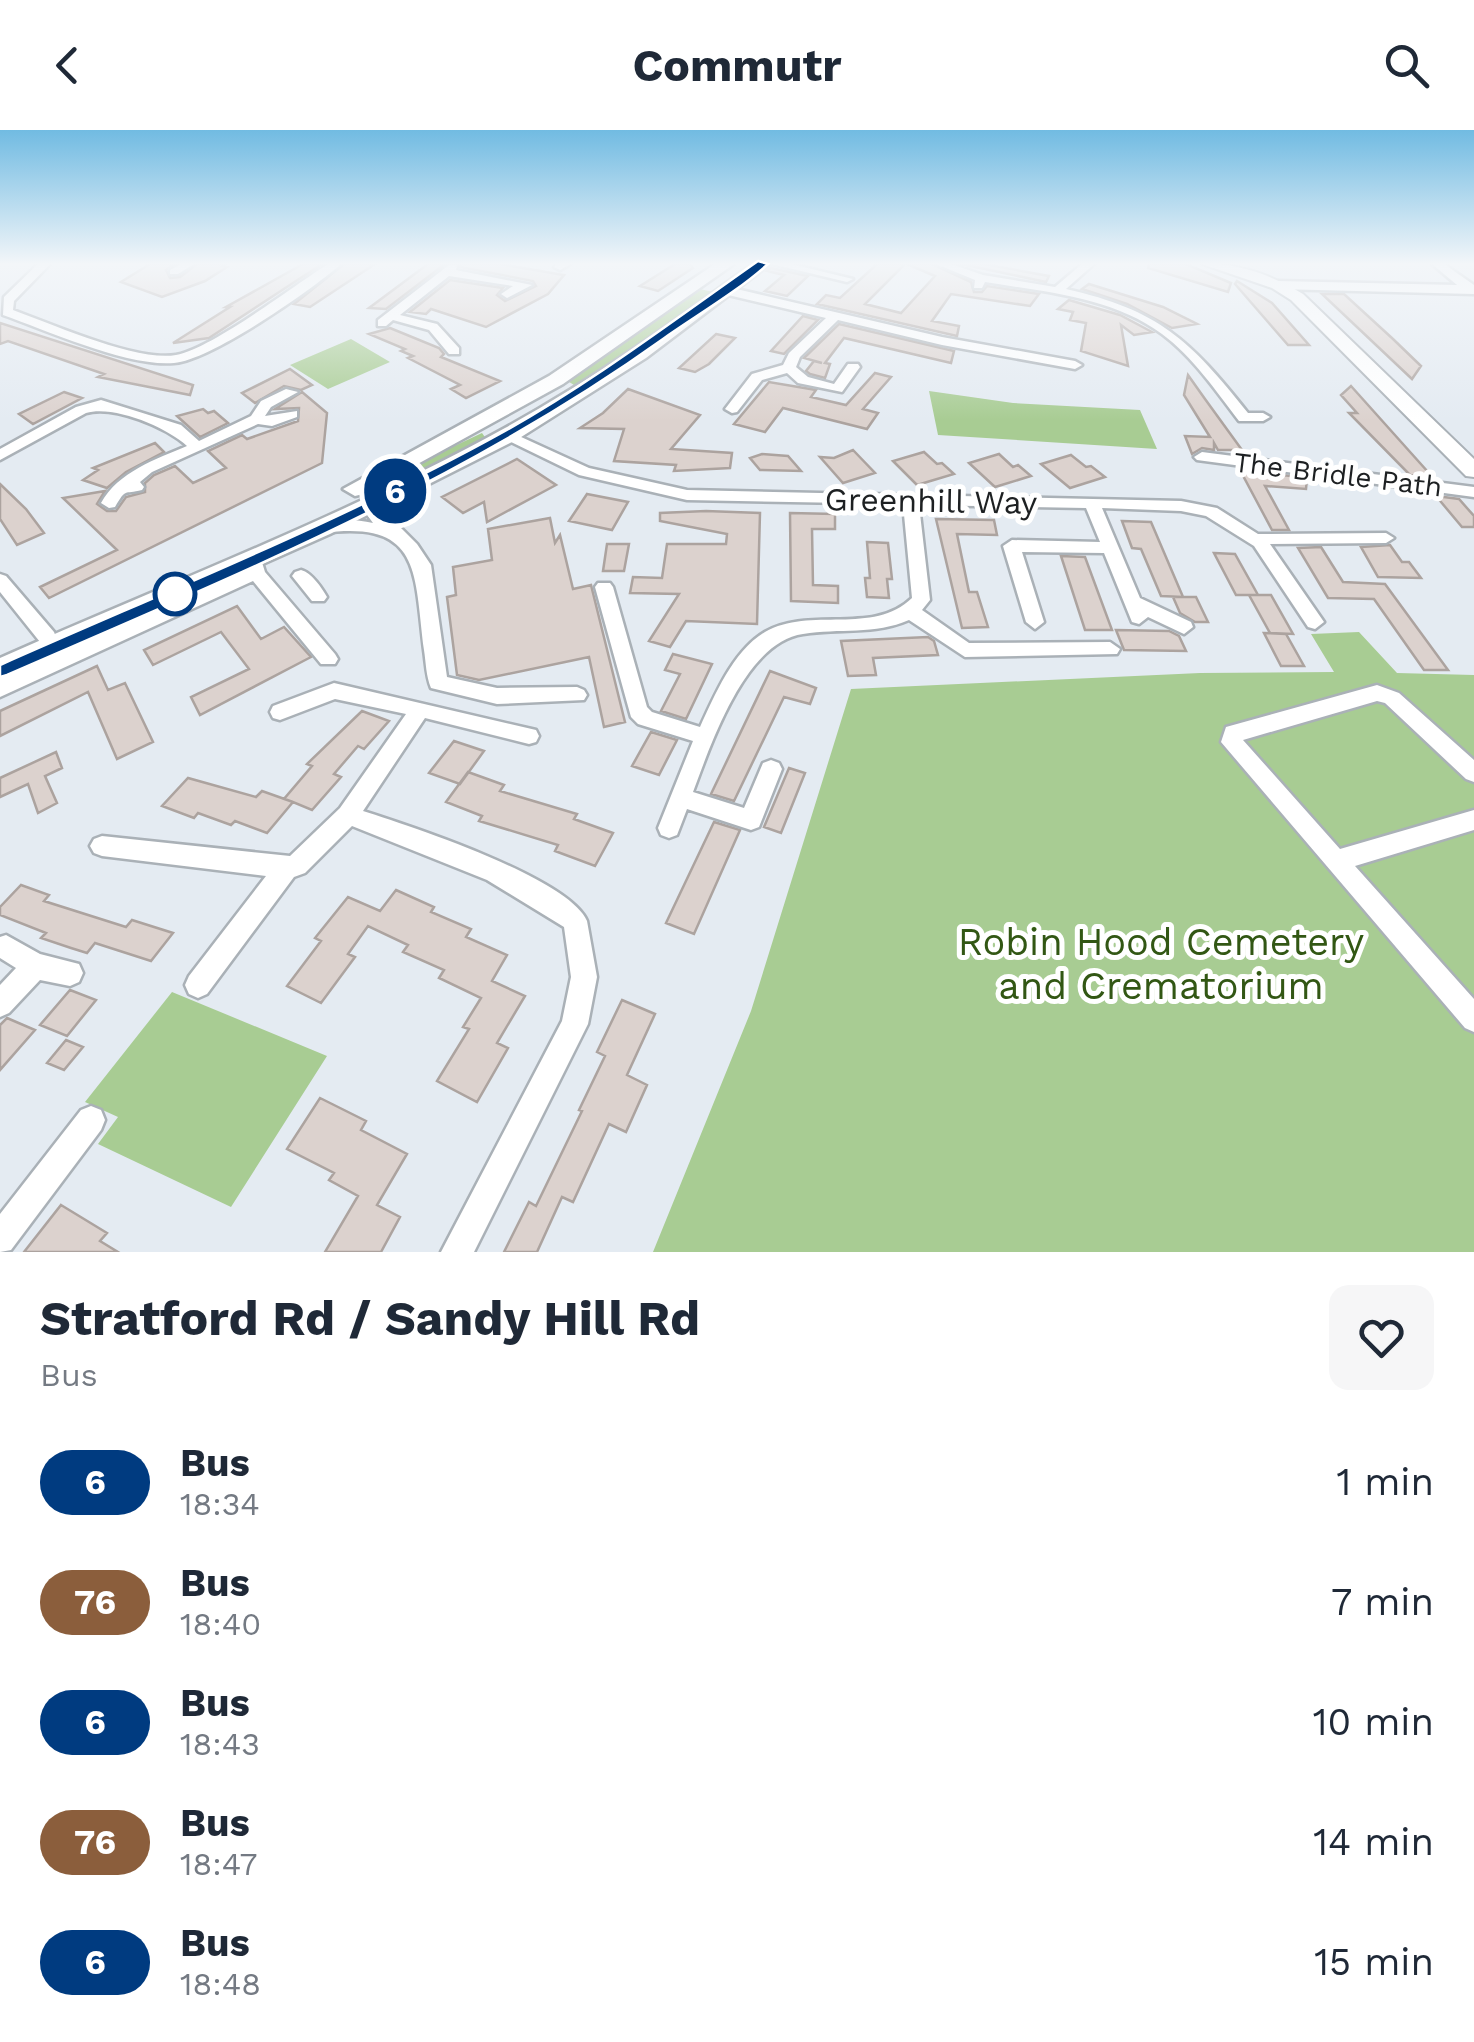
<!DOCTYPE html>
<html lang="en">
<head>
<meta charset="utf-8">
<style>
  body { margin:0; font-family:"Work Sans",sans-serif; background:#f6f6f7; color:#1f2937; height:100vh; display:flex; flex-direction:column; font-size:38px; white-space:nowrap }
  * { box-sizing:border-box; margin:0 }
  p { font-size:32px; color:#747a83 }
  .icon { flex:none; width:55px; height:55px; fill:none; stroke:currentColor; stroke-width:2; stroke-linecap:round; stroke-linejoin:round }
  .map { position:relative; height:1122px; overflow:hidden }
  .side { display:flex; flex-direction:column; background:#fff; flex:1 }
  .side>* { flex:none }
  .badge { padding:0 20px; border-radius:32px; font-size:35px; line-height:65px }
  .map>.badge { position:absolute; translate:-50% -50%; box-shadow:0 0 0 5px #fff }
  .round { display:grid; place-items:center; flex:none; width:105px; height:105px; border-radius:20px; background:#f6f6f7 }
  .head { display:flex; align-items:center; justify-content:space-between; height:170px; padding:0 40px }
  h1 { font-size:48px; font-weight:700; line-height:75px }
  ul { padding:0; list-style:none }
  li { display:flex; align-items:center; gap:30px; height:120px; padding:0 40px }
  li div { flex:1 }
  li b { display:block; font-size:38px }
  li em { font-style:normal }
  li .badge { min-width:110px; font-weight:700; text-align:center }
  header { display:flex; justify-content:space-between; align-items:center; height:130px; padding:0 40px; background:#fff; font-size:45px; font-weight:700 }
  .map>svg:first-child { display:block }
  .green { fill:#a8cc93 }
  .building { fill:#dcd2ce; stroke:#aca39f; stroke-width:2.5 }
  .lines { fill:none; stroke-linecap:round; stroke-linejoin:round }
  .minor-casing { stroke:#aab1b7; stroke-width:5 }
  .major-casing { stroke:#aab1b7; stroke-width:4 }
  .highway-casing { stroke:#aab1b7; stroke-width:5 }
  .minor { fill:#fff; fill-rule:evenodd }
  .major { fill:#fff; fill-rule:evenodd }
  .highway { fill:#fff; fill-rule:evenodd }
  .line { fill:#003b80; stroke:#fff; stroke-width:2.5 }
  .stop-dot { fill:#fff; stroke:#003b80; stroke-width:5 }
  .labels { text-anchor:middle; stroke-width:10; stroke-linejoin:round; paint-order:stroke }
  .far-street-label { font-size:28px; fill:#1d2022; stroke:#fff }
  .street-label { font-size:32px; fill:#1d2022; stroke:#fff }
  .near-park-label { font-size:38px; fill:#325714; stroke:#fff }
</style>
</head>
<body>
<header><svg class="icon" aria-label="back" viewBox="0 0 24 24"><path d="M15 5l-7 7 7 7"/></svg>Commutr<svg class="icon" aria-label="search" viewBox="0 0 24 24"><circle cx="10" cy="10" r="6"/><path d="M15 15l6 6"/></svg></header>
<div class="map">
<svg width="1474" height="1122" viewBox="0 0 1474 1122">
  <rect width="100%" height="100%" fill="#e4ebf2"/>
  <path class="green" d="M700 159 713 162 584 254 574 255 566 250Z
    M351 209 390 232 328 259 290 235Z
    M929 261 1013 273 1140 280 1157 319 938 305Z
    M482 303 487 310 377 363 375 360 384 349Z
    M1359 502 1397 543 1474 545V1122H653L751 881 851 559 1200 543 1334 542 1311 504Z
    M172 862 327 926 231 1077 98 1014 118 987 85 972Z"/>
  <path class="building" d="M150 134H174L166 140 170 148 180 147 197 134H227L223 136 227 137 205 151 162 167 121 152Z
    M303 134H322L209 208 173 213 230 177H226Z
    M344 134H375L310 177 294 174Z
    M428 134H445L386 179 369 178Z
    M460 134H500L564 145 548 164 486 197 431 179 426 184 410 182 450 150 503 158 497 165 505 171 536 156 533 151 460 137Z
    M675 134H690L693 138 658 161 640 156Z
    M877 134H905L865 174 901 183 935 146 907 134H932L971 152 974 162H982L987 156 1039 164 1030 176 951 164 932 191 959 196 957 206 817 174 826 165 840 168Z
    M961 134H984L1049 146 1046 152Z
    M1149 134H1186L1231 153 1228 162 1148 138Z
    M771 138 808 146 787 166 765 161 784 145 767 141Z
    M1237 151 1272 173 1309 215H1288L1235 154Z
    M1089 154 1163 177 1197 194 1172 198 1127 174 1082 159Z
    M1322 164H1344L1393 209 1421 236 1412 249Z
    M1069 170 1120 185 1152 202 1134 205 1121 195 1128 236 1081 221 1086 193 1070 190 1073 182 1058 179Z
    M803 186 818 190 784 224 771 221Z
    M0 193 193 255 190 265 98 247 104 244 8 211 0 214Z
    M839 194 954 221 951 233 844 208 825 233 830 234 825 248 810 244 806 241 814 231 822 233 804 228Z
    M390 198 439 218 444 224 441 227 500 251 466 268 451 259 460 255 408 228 413 226 401 221 405 219 369 204Z
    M716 204 735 208 709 234 695 242 679 238Z
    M290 239 312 255 301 260 284 256 255 273 242 263Z
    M875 243 891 247 863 279 878 283 867 299 783 278 765 302 734 294 769 252 816 260 811 267 846 275Z
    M1188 245 1205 269 1242 320H1218L1214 313V320L1202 318 1192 324 1185 306 1210 307 1184 265Z
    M1351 256 1428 342 1424 347 1410 345 1349 283H1357L1341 265Z
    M628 259 700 285 671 319 732 323 730 338 674 341 676 335 614 331 624 299 580 298 603 283Z
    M64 262 82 268 33 294 19 284Z
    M302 262 327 283 322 333 49 468 40 457 117 420 63 368 105 361 97 374 107 381H116L126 367 145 362V353L154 345 175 336 193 353 226 338 208 321 242 305 247 309 298 291 299 278 275 279Z
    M203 279 208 283 214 281 228 293 200 307 177 286Z
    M155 313 164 322 126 342 107 358 83 350 98 340 93 338Z
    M853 320 875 343 843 353 820 327 834 328Z
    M924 322 937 334 942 333 954 344 917 355 893 331Z
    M762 324 788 326 801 341 760 340 750 328Z
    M999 324 1013 337 1018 335 1031 346 995 357 969 333Z
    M1071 325 1086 337 1091 336 1105 347 1070 358 1041 334Z
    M517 329 556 355 487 392 484 372 463 383 442 367Z
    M1240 340 1307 348 1306 359 1265 356 1289 400H1272Z
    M0 354 26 379 44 403 17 415 0 389Z
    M587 364 628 372 612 400 569 391Z
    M1436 366 1459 369 1474 386V397H1462Z
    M706 381 760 383 757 494 686 491 670 517 649 511 679 464 630 463 633 447 662 448 667 414H726L727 404 660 391V383Z
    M790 383 835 384V399H812L813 455 838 456V473L791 471Z
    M550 388 555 413 560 405 573 459 591 455 625 592 604 597 589 527 479 550 457 545 447 467 456 465 453 437 492 430 488 399Z
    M936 389 994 390 997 405 957 404 969 462H977L988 497 962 498Z
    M1122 391 1151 392 1183 467 1161 466 1141 419 1132 418Z
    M867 412 888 413 892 449H887L889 468 867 467 865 448H870Z
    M607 414H629L624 441H603Z
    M1390 415 1402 432H1409L1421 448 1378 447 1361 417Z
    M1321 417 1343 452 1385 454 1448 540H1424L1374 469 1328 468 1298 418Z
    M1214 423 1235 424 1258 465H1236Z
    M1061 426 1085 427 1112 500H1085Z
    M1249 465H1271L1293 504 1270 503Z
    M1173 467H1196L1208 492H1195L1180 483Z
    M237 476 261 509 284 497 311 527 200 585 191 567 249 539 221 502 153 535 144 520Z
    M1116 500 1169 501 1179 506 1186 521 1124 520Z
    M1264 503 1286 504 1304 536H1281Z
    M928 507 934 511 938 525 873 528 876 545 848 546 841 511Z
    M673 524 712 534 686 589 661 581 680 544 665 540Z
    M97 536 108 560 125 553 153 612 117 629 88 562 0 606V581Z
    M770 541 816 558 810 574 784 567 734 671 711 664Z
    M362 581 389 591 364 619 358 616 334 644 341 647 312 680 293 672 267 703 235 691 231 695 198 683 194 688 162 676 188 648 256 667 262 661 293 672 284 669 312 636 307 634Z
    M651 602 677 610 659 645 632 636Z
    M454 611 484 621 460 654 429 643Z
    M56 622 62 638 45 646 57 673 38 683 28 654 0 667V648Z
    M789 638 805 643 781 703 764 697Z
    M468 642 504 655 500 661 577 684 574 689 613 703 595 736 555 721 558 715 479 691 482 686 446 672Z
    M714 692 740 700 694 804 666 793Z
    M21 755 49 765 44 771 126 797 132 790 173 803 151 831 95 813 87 823 71 818 41 808 46 803 0 785V777Z
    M396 760 434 777 431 782 471 799 466 807 507 825 492 851 525 866 497 913 508 918 477 972 437 951 469 899 463 897 481 868 439 848 444 840 403 822 408 815 368 796 348 824 355 827 321 873 287 856 321 811 315 808 348 767 380 781Z
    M70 860 96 870 67 906 40 895Z
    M622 870 655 884 627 945 647 955 626 1002 609 994 573 1072 562 1067 537 1122H504L529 1072 536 1076 582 981 579 980 605 926 597 922Z
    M7 888 35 900 0 940V895Z
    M66 910 83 917 64 940 47 933Z
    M320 968 366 991 361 1000 407 1024 377 1075 400 1087 381 1122H325L358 1066 329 1050 334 1043 287 1019Z
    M61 1075 107 1103 100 1111 118 1122H24Z"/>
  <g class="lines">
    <g class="minor-casing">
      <path id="minor" d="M38 134H50L14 171 13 180C52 194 137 232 176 225 213 218 293 156 328 134H341C312 160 211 230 174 233 128 237 48 201 3 185L4 167Z
        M181 134H194L178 144H170V140Z
        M557 134H570L560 140 554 137Z
        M772 134H791L853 149 847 152Z
        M936 134H951L983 145 1055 157 1082 134H1094L1066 159C1159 180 1190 210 1248 283H1263L1270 287 1263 291H1239C1216 261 1193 227 1162 204 1112 167 1045 162 985 152L982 158H974L975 150Z
        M1432 134H1444L1474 155V164L1278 159 1272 155 1278 151 1457 155Z
        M449 135H457L456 140 532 155 507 168 501 164 513 156 449 146 400 185 437 194 459 218V224H449L429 200 393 190 386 196H378V190Z
        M728 157 942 207 1075 231 1082 235 1075 239 942 215 838 190 800 227 796 237 808 247 834 254 848 234H858L860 237 842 262 798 253 787 243 762 250 737 282 732 283 725 279 752 244 783 235 789 223 826 188 724 164V158Z
        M286 259 298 262 271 277 265 286 297 281V287L272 296 258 294 152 342 140 352 144 357 142 360C123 365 127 357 115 377L109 378 101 373C118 342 156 329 187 316 166 297 114 275 86 283L0 330V319L76 277 101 270 181 295 199 311 251 286 261 271Z
        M508 301 589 338 687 360 1181 371 1217 378 1258 404 1386 403 1394 408 1386 413 1270 414 1324 492 1315 499 1308 497 1254 416 1206 386 1181 381 1102 378 1140 468 1191 492 1193 497 1184 504 1148 487 1139 494 1132 492 1104 423 1022 422 1044 492 1035 499 1026 492 1003 416 1012 410 1100 412 1086 378 919 375 930 470 922 480 969 513 1110 512 1120 519 1117 524 965 527 909 490C875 505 839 498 803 504 745 512 711 614 693 662L744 678 763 633 771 630 779 633 782 639 759 697 751 700 687 679 677 705 669 708 661 705 658 698 693 611 638 594 631 587 595 457 598 453H610L613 457 647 577 652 582 700 597C715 565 733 521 765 502 810 476 873 506 912 468L903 374 687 370 579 345 503 308 501 305Z
        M1202 322 1474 357V367L1197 330 1194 327Z
        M368 370 374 371 417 414 431 435 447 547 497 558 577 557 584 560 587 565 584 570 497 574 431 558C426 546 426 533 424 520 414 443 422 390 323 403L315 398C330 387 354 389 373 393L360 375Z
        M254 424 260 426 265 442 335 524 338 529 335 534H321L253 451 0 567V550L247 440 245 430Z
        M301 440C312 443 321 457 327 467L324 471H312L292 446 295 442Z
        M0 444 6 446 54 502 56 507 54 512H40L0 462Z
        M334 553 536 600 539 606 536 612 529 614 425 588 363 681C410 696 569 748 587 791L597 847 588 894 474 1122H441L562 891 571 847 564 797 487 750 352 696 305 743 294 747 207 864 198 868 189 864 185 855 189 846 266 746 102 726 94 723 90 716 94 709 102 706 290 726 340 678 406 584 335 569 280 590 273 588 270 582 273 576Z
        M1377 555 1399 563 1474 630V652L1466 649 1385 573 1377 571 1243 610 1340 719 1474 680V700L1355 736 1474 869V902L1465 898 1221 612 1226 597Z
        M6 805 40 824 79 834 83 843 79 852 70 856 40 850 9 883 0 887V855L16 838 0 828V807Z
        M91 976 101 980 105 990 101 1000 11 1120 0 1122V1084L81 980Z"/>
    </g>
    <g class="major-casing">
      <path id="major" d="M1202 134C1236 132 1274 146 1303 164L1474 329V347L1466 346 1291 170 1272 158Z"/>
    </g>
    <g class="highway-casing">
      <path id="highway" d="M715 134H734L563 254 363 364 355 366 343 359 549 246Z
        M752 134H770L646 228 518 309 330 404 0 551V528C169 453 343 387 505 298 592 250 673 193 752 134Z"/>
    </g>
    <use href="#minor" class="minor"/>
    <use href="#major" class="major"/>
    <use href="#highway" class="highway"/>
  </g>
  <linearGradient id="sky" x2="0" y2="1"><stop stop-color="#71bbe2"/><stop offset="0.46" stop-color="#f3f6f9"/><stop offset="1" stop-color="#f3f6f9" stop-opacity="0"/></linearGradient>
  <rect width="1474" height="291" fill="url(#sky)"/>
  <path class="line" d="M758 131 768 134C737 162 697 185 663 209 462 353 232 447 7 545L0 547V535C164 462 343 391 505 301 594 251 675 189 758 131Z"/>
  <circle class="stop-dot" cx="175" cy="464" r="20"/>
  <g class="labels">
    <g class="far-street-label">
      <text transform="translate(1338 344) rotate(7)" y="10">The Bridle Path</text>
    </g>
    <g class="street-label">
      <text transform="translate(931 371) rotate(1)" y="11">Greenhill Way</text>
    </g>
    <g class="near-park-label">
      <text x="1161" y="825">Robin Hood Cemetery<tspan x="1161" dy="44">and Crematorium</tspan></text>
    </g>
  </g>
</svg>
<b class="badge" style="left:395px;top:361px;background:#003b80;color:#fff">6</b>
</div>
<section class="side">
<div class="head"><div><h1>Stratford Rd / Sandy Hill Rd</h1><p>Bus</p></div><a class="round"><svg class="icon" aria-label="heart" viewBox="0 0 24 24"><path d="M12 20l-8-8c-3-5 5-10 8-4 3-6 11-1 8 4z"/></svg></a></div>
<ul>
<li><span class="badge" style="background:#003b80;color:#fff">6</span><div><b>Bus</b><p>18:34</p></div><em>1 min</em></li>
<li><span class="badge" style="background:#8b5e3c;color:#fff">76</span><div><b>Bus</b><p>18:40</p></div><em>7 min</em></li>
<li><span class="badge" style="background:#003b80;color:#fff">6</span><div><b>Bus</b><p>18:43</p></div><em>10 min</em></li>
<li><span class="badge" style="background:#8b5e3c;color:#fff">76</span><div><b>Bus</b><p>18:47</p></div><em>14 min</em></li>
<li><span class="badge" style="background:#003b80;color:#fff">6</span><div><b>Bus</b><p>18:48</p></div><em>15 min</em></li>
</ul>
</section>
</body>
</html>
